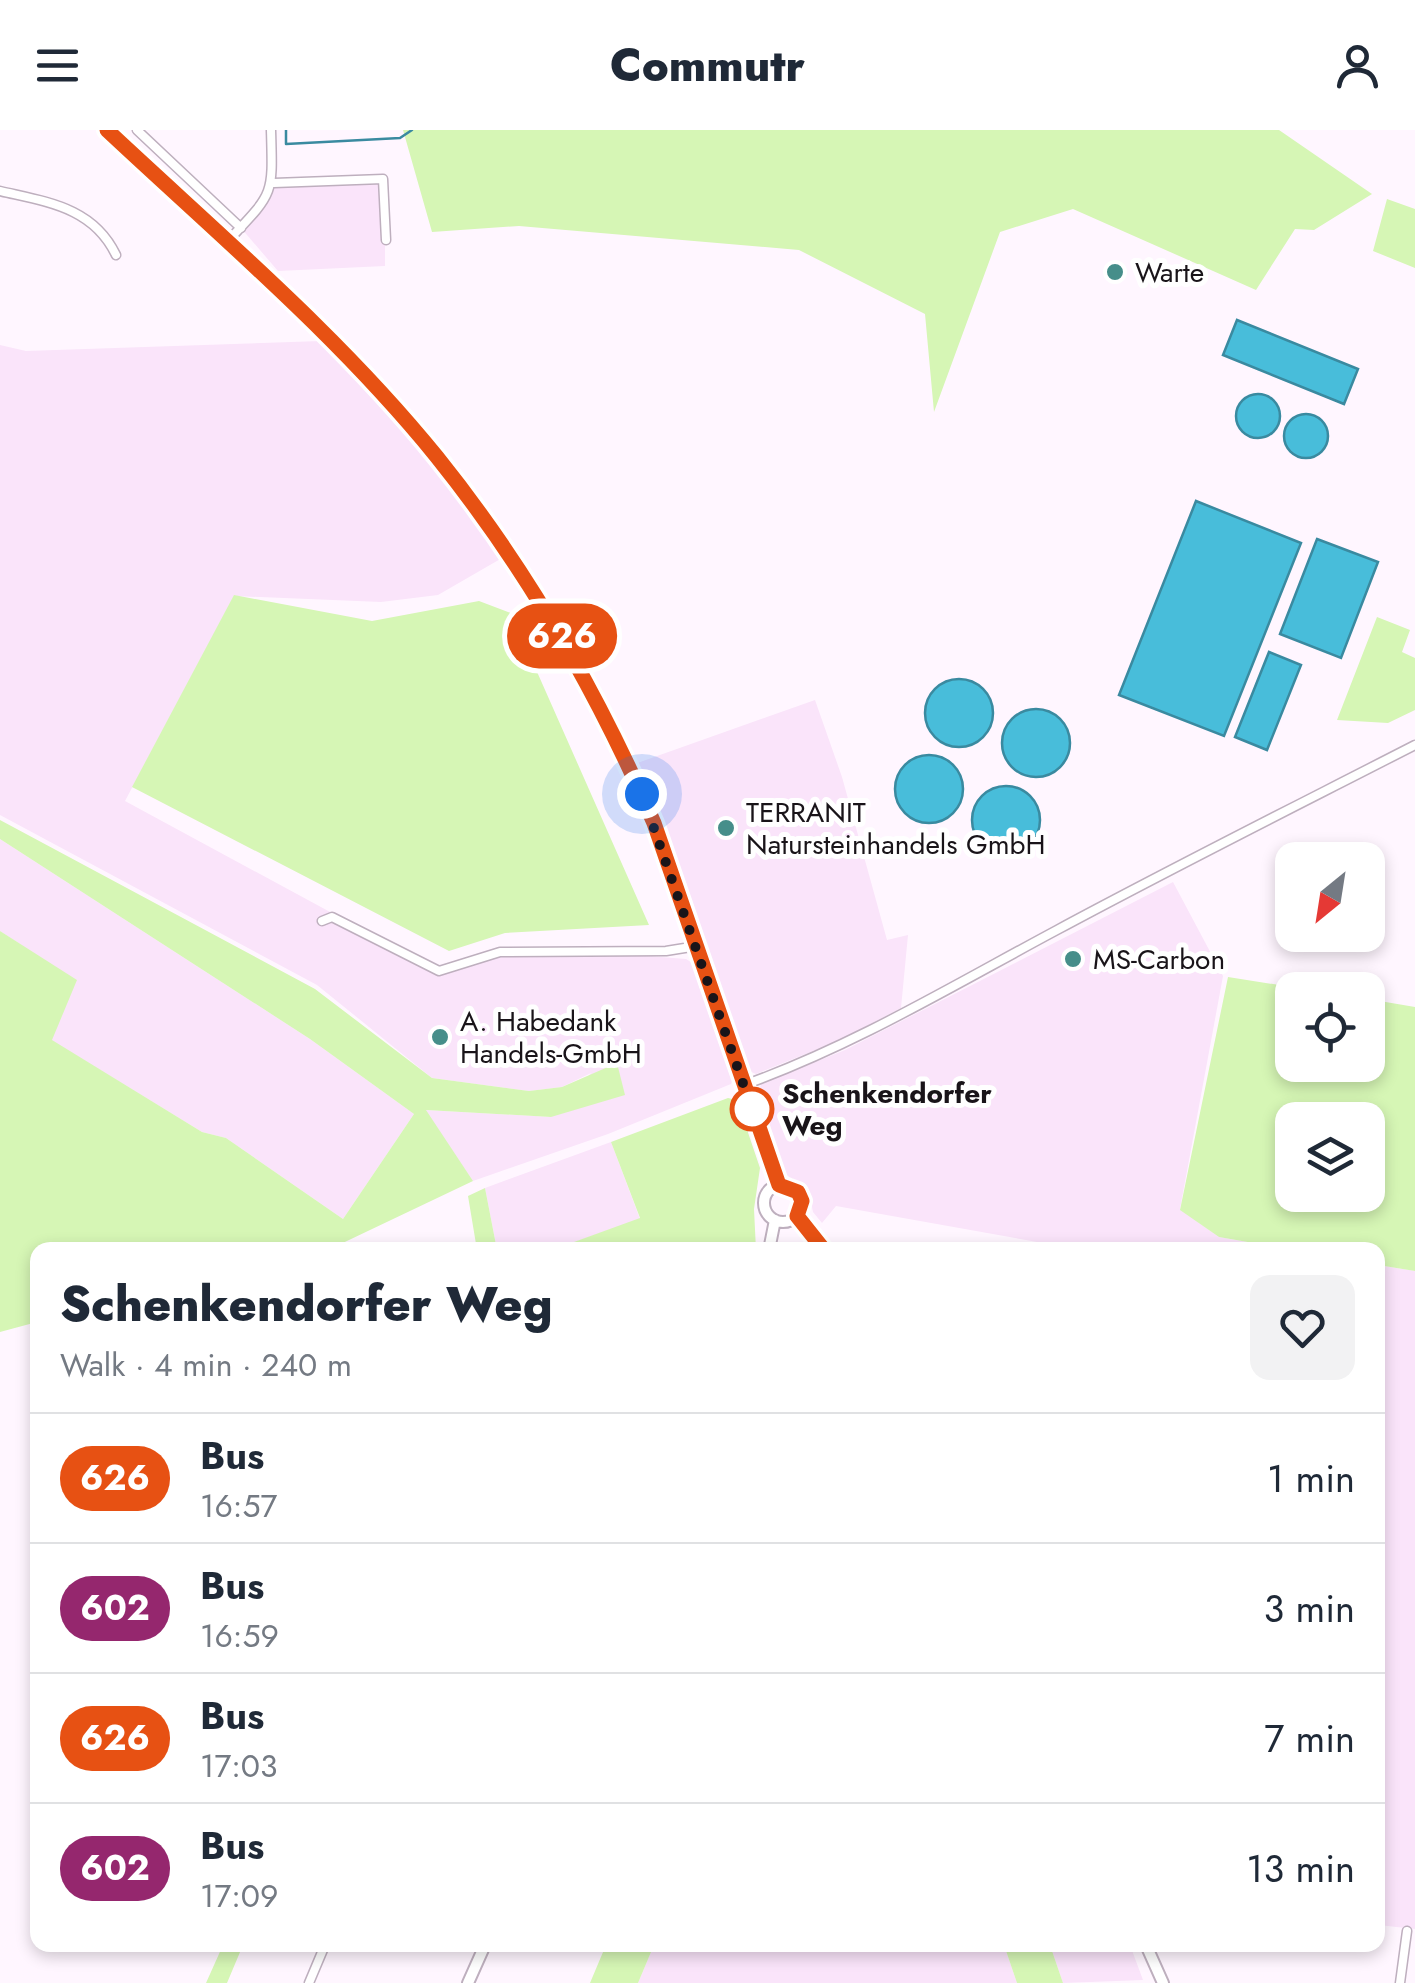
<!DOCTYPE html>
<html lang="en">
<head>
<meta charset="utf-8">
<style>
  body { margin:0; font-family:Jost,sans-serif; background:#f2f2f3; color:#1f2937; height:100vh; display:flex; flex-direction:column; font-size:38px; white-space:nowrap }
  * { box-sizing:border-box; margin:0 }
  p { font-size:32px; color:#747a83 }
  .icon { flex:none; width:55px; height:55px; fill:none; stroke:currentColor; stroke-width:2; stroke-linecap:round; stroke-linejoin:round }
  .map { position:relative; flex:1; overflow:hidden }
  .panel { position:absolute; left:30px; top:1112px; width:1355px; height:710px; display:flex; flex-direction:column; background:#fff; border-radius:20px; box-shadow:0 5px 15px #0003 }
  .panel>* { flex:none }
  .badge { padding:0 20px; border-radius:32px; font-size:35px; line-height:65px }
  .needle { width:65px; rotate:210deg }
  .controls { position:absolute; left:1275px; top:712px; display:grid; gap:20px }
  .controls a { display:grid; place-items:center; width:110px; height:110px; border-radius:20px; background:#fff; box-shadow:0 5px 15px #0003; font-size:50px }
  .you { position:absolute; width:50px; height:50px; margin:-25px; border:8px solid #fff; border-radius:50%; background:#1a73e8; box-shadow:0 0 0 15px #1a73e833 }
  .map>.badge { position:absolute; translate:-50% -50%; box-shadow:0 0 0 5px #fff }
  .round { display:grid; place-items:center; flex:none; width:105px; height:105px; border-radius:20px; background:#f2f2f3 }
  .summary { display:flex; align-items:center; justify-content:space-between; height:170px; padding:0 30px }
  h1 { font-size:48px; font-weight:800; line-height:75px }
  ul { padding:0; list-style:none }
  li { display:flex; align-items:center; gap:30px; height:130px; padding:0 30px; border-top:2px solid #e0e1e3 }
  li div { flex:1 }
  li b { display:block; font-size:38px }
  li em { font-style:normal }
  li .badge { min-width:110px; font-weight:700; text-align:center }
  header { display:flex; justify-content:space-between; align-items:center; height:130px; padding:0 30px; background:#fff; font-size:45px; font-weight:800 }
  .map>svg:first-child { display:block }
  .built { fill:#fae4fa }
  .green { fill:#d6f6b5; fill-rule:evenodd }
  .water { fill:#48bdda; stroke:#3a8aa0; stroke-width:2.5 }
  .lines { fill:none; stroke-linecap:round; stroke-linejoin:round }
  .stream { stroke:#3a8aa0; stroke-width:2.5 }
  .street-casing { stroke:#beafbe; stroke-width:11 }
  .secondary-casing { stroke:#beafbe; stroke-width:14 }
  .street { stroke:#fff; stroke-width:8 }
  .secondary { stroke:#fff; stroke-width:10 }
  .line-casing { stroke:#fff; stroke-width:22 }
  .line { stroke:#e75113; stroke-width:15 }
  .walk { stroke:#191419; stroke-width:10; stroke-dasharray:0 18 }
  .poi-dot { fill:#468e8a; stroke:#fff; stroke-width:4 }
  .stop-dot { fill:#fff; stroke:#e75113; stroke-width:5 }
  .labels { text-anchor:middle; stroke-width:10; stroke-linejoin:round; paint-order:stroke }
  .poi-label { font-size:28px; fill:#191419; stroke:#fff; text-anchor:start }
  .stop-label { font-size:28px; font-weight:bold; fill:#191419; stroke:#fff; text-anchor:start }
</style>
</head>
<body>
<header><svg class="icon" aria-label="menu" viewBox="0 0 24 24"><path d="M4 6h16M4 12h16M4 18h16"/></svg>Commutr<svg class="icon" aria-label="person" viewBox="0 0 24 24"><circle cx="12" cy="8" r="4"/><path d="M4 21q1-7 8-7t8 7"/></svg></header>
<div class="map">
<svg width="1415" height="1853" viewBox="0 0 1415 1853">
  <rect width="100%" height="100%" fill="#fff6ff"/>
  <path class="built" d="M377 46 385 53V136L278 141 241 98 274 53Z
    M321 211 405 298 509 424 438 465 381 472 234 466 125 671 439 841 500 822H597L686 829 694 834 734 946 731 954 608 1004 473 1051 425 980 551 987 591 943 562 957 529 961 432 948 317 855 0 685V215L26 221Z
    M815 570 842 647 887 810 908 805 901 878 838 911 756 944 747 940 706 825 629 636Z
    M0 709 310 909 414 984 343 1089 226 1008 202 1002 51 910 76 851 0 801Z
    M1173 752 1223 846 1180 1079 1219 1107 1294 1120H1082L836 1076 822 1093 813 1082 809 1062 784 1043 757 968 761 954 845 920Z
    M611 1012 640 1089 552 1120H497L485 1058Z
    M1378 1135 1415 1141V1799L1378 1795Z
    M654 1815H1004L1017 1853H638Z
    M1050 1815H1130L1143 1850 1063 1853Z"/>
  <path class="green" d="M403 0H1279L1372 64 1314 100 1295 99 1256 160 1073 79 1000 102 934 282 925 184 799 120 519 96 432 102Z
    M1387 69 1415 79V138L1373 121Z
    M234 465 372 491 479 471 511 483 649 795 505 803 449 821 132 657Z
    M1377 487 1410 500 1402 522 1415 528V580L1388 593 1337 590Z
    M0 690 315 859 432 948 529 961 562 957 617 933 625 965 551 987 426 980 473 1051 328 1120 325 1112 301 1120H38L37 1192 0 1202V801L77 850 52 910 202 1002 226 1008 343 1089 414 984 310 909 0 709Z
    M1228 847 1311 860H1292V935H1368V869L1415 877V1141L1378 1135V1120H1294L1219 1107 1180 1080ZM1292 990H1368V1065H1292Z
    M728 968 737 970 760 1038 754 1079 756 1120H552L640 1088 611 1012Z
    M485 1058 497 1120H477L468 1066Z
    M223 1815H243L227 1853H206Z
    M606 1815H654L638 1853H590Z
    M1004 1815H1050L1063 1853H1017Z"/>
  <path class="water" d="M1237 190 1358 239 1344 274 1223 225Z
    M1236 286a22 22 0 1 1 44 0a22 22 0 1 1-44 0Z
    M1284 306a22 22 0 1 1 44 0a22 22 0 1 1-44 0Z
    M1196 371 1301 413 1224 606 1119 565Z
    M1317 409 1378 432 1341 528 1280 504Z
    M1269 522 1301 535 1267 620 1235 607Z
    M925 583a34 34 0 1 1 68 0a34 34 0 1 1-68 0Z
    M1002 613a34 34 0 1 1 68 0a34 34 0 1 1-68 0Z
    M895 659a34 34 0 1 1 68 0a34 34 0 1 1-68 0Z
    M972 690a34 34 0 1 1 68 0a34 34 0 1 1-68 0Z"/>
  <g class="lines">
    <path class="stream" d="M286 0V14L400 8 412 0"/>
    <g class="street-casing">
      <path id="street" d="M137 0 241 98
        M274 53 383 49 386 110
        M0 61C47 72 93 77 116 125
        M227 112C274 62 273 67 271 0
        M322 791 332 787 439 841 500 822 666 821 697 816
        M744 955C855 915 954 855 1057 800 1176 736 1296 676 1415 615
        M309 1853 325 1815
        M1400 1853 1407 1801"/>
    </g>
    <g class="secondary-casing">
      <path id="secondary" d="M107 0C294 174 487 346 602 579 677 730 723 896 779 1055
        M764 1073a19 19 0 1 1 38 0a19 19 0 1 1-38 0Z
        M797 1086 824 1120
        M769 1120 775 1090
        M1146 1815 1163 1853
        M468 1853 485 1815"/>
    </g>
    <use href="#street" class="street"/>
    <use href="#secondary" class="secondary"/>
  </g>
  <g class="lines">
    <g class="line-casing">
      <path id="line" d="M107 0C219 105 340 207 437 327 527 439 597 561 654 693L779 1055 798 1062 802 1071 797 1086 824 1120"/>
    </g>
    <use href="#line" class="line"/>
    <path class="walk" d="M642 664 752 979"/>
  </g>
  <g class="poi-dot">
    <circle cx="1115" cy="142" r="10"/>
    <circle cx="726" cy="698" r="10"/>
    <circle cx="1073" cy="829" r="10"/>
    <circle cx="440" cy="907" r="10"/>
  </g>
  <circle class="stop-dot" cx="752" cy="979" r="20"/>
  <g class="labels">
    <g class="poi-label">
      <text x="1135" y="152">Warte</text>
      <text x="746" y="692">TERRANIT<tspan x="746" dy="32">Natursteinhandels GmbH</tspan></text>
      <text x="1093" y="839">MS-Carbon</text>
      <text x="460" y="901">A. Habedank<tspan x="460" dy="32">Handels-GmbH</tspan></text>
    </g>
    <g class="stop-label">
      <text x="782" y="973">Schenkendorfer<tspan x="782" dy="32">Weg</tspan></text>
    </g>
  </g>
</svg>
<div class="controls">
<a><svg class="needle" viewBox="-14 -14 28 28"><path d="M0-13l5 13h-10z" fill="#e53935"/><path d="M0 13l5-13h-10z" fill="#747a83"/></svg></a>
<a><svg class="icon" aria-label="locate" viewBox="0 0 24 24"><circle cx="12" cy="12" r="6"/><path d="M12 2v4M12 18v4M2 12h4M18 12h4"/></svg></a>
<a><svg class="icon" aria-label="layers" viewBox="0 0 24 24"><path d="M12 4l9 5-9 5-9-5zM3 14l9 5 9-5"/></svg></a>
</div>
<div class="you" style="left:642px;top:664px"></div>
<b class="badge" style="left:562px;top:506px;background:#e75113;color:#fff">626</b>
<section class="panel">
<div class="summary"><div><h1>Schenkendorfer Weg</h1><p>Walk · 4 min · 240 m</p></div><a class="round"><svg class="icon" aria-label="heart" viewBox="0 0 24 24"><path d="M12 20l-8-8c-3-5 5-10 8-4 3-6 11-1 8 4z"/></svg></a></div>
<ul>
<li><span class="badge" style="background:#e75113;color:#fff">626</span><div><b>Bus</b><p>16:57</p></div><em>1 min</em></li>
<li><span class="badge" style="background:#95276e;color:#fff">602</span><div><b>Bus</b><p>16:59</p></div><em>3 min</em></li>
<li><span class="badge" style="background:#e75113;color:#fff">626</span><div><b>Bus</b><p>17:03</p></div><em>7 min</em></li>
<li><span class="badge" style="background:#95276e;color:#fff">602</span><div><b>Bus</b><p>17:09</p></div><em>13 min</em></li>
</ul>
</section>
</div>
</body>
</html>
